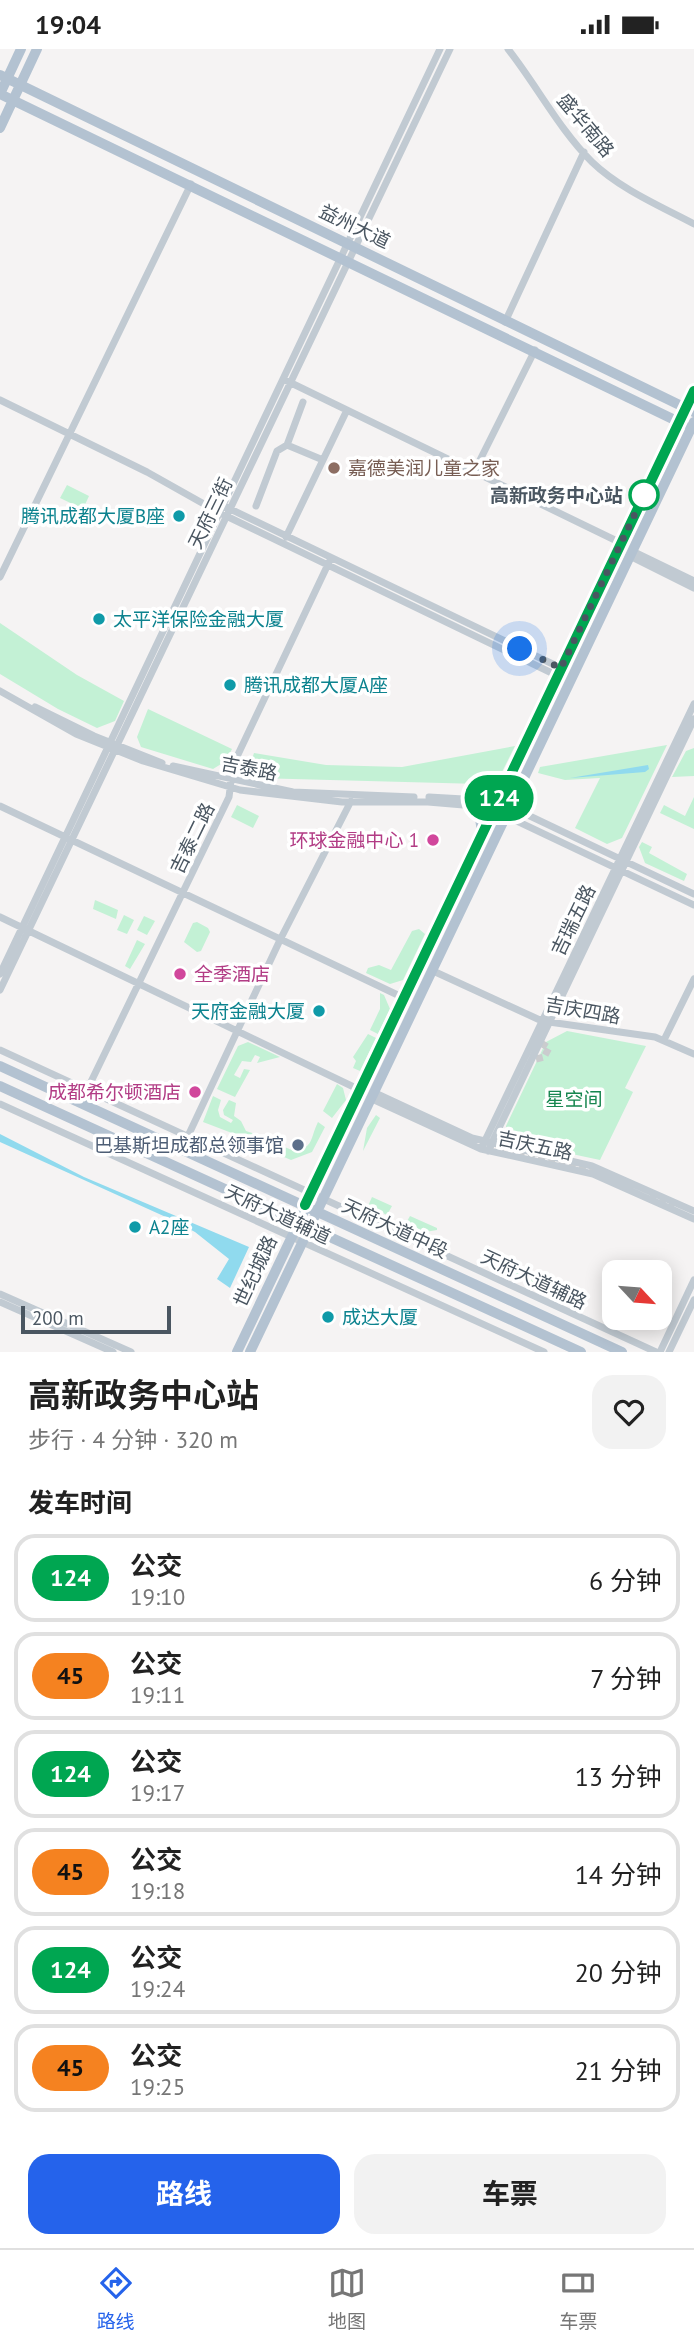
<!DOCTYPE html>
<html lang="zh">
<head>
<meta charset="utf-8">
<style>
  body { margin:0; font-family:"PT Sans","Noto Sans SC",sans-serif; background:#f2f2f2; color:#222; height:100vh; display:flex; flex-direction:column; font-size:26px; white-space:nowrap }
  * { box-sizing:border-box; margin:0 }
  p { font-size:23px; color:#767676 }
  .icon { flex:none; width:38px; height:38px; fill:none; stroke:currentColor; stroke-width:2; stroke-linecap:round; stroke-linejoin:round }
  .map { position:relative; height:1303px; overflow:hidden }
  .sheet { display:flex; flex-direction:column; background:#fff; flex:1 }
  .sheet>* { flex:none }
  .badge { padding:0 14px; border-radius:23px; font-size:24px; line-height:46px }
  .needle { width:46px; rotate:116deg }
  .tools { position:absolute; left:602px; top:1211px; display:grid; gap:14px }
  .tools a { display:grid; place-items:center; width:70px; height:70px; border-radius:14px; background:#fff; box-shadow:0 4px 18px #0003; font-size:35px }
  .scale { position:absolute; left:21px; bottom:18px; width:150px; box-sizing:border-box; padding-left:7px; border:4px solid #4a5661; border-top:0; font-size:19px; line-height:24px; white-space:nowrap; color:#4a5661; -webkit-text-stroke:5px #fff; paint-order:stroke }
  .you { position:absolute; width:35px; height:35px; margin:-18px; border:5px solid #fff; border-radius:50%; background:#1a73e8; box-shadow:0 0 0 10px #1a73e833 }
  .map>.badge { position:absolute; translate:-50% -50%; box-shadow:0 0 0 4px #fff }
  h2 { padding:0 28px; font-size:26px; line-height:63px }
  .round { display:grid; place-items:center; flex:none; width:74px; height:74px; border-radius:21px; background:#f2f2f2 }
  .overview { display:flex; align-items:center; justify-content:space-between; height:119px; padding:0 28px }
  h1 { font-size:33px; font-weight:700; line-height:52px }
  .button { display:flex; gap:14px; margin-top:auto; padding:14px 28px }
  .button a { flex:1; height:80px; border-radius:21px; background:#2563eb; color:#fff; font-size:28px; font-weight:700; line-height:80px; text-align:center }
  .button a+a { background:#f2f2f2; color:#222 }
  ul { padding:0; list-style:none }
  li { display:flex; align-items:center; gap:21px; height:88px; margin:0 14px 10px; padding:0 14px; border:4px solid #e0e0e0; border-radius:21px }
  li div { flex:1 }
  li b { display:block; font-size:26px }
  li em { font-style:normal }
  li .badge { min-width:77px; font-weight:700; text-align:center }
  .status { display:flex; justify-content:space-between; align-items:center; height:49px; padding:0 35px; background:#fff; direction:ltr }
  .status svg { height:19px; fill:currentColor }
  .tab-bar { display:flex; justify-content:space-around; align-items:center; height:98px; border-top:2px solid #e0e0e0; background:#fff; font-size:19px; color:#767676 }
  .tab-bar a { display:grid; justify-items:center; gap:4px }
  .tab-bar .active { color:#2563eb }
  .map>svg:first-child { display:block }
  .green { fill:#c3f1d5 }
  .water { fill:#90daee }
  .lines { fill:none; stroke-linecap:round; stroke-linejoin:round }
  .minor-tunnel { stroke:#caccce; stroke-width:7; stroke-dasharray:7 3.5; stroke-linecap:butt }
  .minor { stroke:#c1cad2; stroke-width:7 }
  .major { stroke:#b3c2d1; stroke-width:10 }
  .line-casing { stroke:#fff; stroke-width:16 }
  .line { stroke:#00a651; stroke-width:10 }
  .walk { stroke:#4a5661; stroke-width:7; stroke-dasharray:0 12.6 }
  .education-dot { fill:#8d6e63; stroke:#fff; stroke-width:2.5 }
  .stop-dot { fill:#fff; stroke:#00a651; stroke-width:3.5 }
  .culture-dot { fill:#0f9aa8; stroke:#fff; stroke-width:2.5 }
  .hotel-dot { fill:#d1479c; stroke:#fff; stroke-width:2.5 }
  .service-dot { fill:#5c6f8a; stroke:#fff; stroke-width:2.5 }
  .labels { text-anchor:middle; stroke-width:7; stroke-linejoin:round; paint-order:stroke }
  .street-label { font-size:19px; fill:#4a5661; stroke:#fff }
  .education-label { font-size:19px; fill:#785e54; stroke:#fff; text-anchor:start }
  .stop-label { font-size:19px; font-weight:bold; fill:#4a5661; stroke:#fff; text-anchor:end }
  .culture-label { font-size:19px; fill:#0d838f; stroke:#fff; text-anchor:start }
  .hotel-label { font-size:19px; fill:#b23c85; stroke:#fff; text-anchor:end }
  .park-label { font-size:19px; fill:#17864f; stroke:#fff }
  .service-label { font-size:19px; fill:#4e5e75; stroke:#fff; text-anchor:end }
</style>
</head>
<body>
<div class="status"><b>19:04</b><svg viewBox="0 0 49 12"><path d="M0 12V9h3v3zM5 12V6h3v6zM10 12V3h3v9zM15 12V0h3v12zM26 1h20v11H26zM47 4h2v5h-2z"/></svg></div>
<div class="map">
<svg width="694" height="1303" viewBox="0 0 694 1303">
  <rect width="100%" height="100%" fill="#f5f3f3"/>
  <path class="green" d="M67 436 89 447 83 460 60 449Z
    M0 574 77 626 124 652 115 672 97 679 58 660 0 625Z
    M148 660 232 700 226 712 213 720 141 698 137 688Z
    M667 696 622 789 607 795 575 779 600 729 565 731 538 724 540 718Z
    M515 697 500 727 480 735 255 729 248 722 254 704 326 716 402 718Z
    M694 699V727L672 728 686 702Z
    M694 748V780L660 764 664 756 685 767Z
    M237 756 259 767 253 779 231 768Z
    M642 793 652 798 649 804 687 825 684 832 645 814 639 798Z
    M95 851 118 861 116 870 93 860Z
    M124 866 134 871 127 885 117 881Z
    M144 867 155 872 147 886 137 881Z
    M197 873 208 879 210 883 201 902 197 903 184 893 193 874Z
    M419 880 425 885 403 931 390 935 366 924 368 919 379 916 391 921 412 882Z
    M137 891 145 895 130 920 125 917Z
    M380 944 384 946 390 960 378 985 370 981 380 960Z
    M567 982 646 997 625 1039 633 1043 600 1111 511 1092 506 1086V1077L546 993Z
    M368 985 376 989 360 1022 353 1019 356 1012 353 1008Z
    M248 993 280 1008 257 1014 260 1008 255 1006 251 1013 242 1012 234 1026 240 1029 244 1020 250 1021 235 1048 217 1040 238 997Z
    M337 1035 343 1039 346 1051 332 1069 323 1062Z
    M213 1047 221 1051 218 1061 220 1068 231 1074 233 1071 224 1066 223 1061 229 1051 236 1054 234 1067 241 1072 246 1082 267 1089 266 1096 258 1098 245 1089 203 1073Z
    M376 1066 380 1069 363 1102 367 1079Z
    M318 1073 325 1078 312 1103 291 1111 277 1105 280 1096 294 1102C314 1099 310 1089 318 1073Z
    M372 1148 392 1157 387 1166 368 1157Z
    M410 1167 437 1179V1181L425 1183 406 1174Z
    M512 1213 540 1227 535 1236 508 1221Z"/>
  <path class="water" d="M648 716 649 720 645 723 570 729Z
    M0 1085 84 1128 249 1198 230 1239 217 1230 229 1210 195 1183 168 1169 0 1093Z"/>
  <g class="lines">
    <path class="minor-tunnel" d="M536 1010 544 1008 549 999 536 991
      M487 1097 598 1123
      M650 1146 674 1158"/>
    <path class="minor" d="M508 0C537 37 559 80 592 113 620 140 660 157 694 175
      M505 273 584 103
      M285 331 621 494
      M0 351 147 423 220 464 558 627
      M287 396 303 353
      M474 423 535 301
      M207 454 224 457 561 619
      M256 457 277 402 287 396 323 411
      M286 488 347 361
      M632 502 694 532
      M630 507 694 539
      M0 528 191 135
      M0 642 76 685 143 712 240 741 342 753H428L487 758 694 856
      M35 658 94 687 162 714
      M173 717 293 743 414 748
      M429 748 498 752 694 845
      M0 757 404 949
      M0 868 360 1041
      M431 921 542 972 655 988 694 1005
      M0 925 440 0
      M0 941 450 0
      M664 991 694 930
      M0 1001 656 1303
      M87 1041 229 748 233 716 331 509
      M373 1043 472 1089 592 1117 694 1162
      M370 1049 481 1100 593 1125 694 1170
      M0 1055 544 1303
      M188 1087 280 891 351 752
      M481 1100 694 655
      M488 1102 694 670
      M0 1245 131 1303
      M0 1253 113 1303
      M660 1303 694 1231
      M669 1303 694 1251"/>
    <path class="major" d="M0 26 694 363
      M0 45 683 375
      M0 45 21 0
      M0 79 37 0
      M470 756 479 764 482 782
      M0 1017 622 1303
      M0 1037 581 1303
      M237 1303 694 342
      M250 1303 694 373"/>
  </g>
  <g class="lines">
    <g class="line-casing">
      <path id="line" d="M305 1156 694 342"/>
    </g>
    <use href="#line" class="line"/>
    <path class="walk" d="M520 600 561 619 644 446"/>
  </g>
  <circle class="education-dot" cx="334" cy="419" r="7"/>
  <circle class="stop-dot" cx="644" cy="446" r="14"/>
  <g class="culture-dot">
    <circle cx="179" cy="467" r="7"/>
    <circle cx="99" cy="570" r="7"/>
    <circle cx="230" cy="636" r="7"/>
    <circle cx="319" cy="962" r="7"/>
    <circle cx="135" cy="1178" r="7"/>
    <circle cx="328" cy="1268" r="7"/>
  </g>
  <g class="hotel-dot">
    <circle cx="433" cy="791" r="7"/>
    <circle cx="180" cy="925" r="7"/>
    <circle cx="195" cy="1043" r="7"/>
  </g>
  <circle class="service-dot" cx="298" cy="1096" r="7"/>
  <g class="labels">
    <g class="street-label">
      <text transform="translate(586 76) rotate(50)" y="7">盛华南路</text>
      <text transform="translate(355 177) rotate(26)" y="7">益州大道</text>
      <text transform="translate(210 464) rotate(-64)" y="7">天府三街</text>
      <text transform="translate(249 719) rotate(11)" y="7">吉泰路</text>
      <text transform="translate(192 789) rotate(-64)" y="7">吉泰二路</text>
      <text transform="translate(573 871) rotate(-64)" y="7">吉瑞五路</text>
      <text transform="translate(583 961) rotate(10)" y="7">吉庆四路</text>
      <text transform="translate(535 1096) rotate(12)" y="7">吉庆五路</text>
      <text transform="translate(278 1165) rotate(25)" y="7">天府大道辅道</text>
      <text transform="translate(395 1179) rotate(25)" y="7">天府大道中段</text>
      <text transform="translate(255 1222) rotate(-65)" y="7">世纪城路</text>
      <text transform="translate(534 1230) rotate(25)" y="7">天府大道辅路</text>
    </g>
    <g class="education-label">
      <text x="348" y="426">嘉德美润儿童之家</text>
    </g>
    <g class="stop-label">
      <text x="623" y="453">高新政务中心站</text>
    </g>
    <g class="culture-label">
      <text x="165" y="474" text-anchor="end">腾讯成都大厦B座</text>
      <text x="113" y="577">太平洋保险金融大厦</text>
      <text x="244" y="643">腾讯成都大厦A座</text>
      <text x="305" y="969" text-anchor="end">天府金融大厦</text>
      <text x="149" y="1185">A2座</text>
      <text x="342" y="1275">成达大厦</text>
    </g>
    <g class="hotel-label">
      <text x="419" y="798">环球金融中心 1</text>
      <text x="194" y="932" text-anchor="start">全季酒店</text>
      <text x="181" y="1050">成都希尔顿酒店</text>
    </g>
    <g class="park-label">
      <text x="574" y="1057">星空间</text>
    </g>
    <g class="service-label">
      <text x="284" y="1103">巴基斯坦成都总领事馆</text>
    </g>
  </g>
</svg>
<div class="tools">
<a><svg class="needle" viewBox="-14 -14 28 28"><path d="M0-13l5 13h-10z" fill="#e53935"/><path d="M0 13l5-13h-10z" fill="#767676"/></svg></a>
</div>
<div class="scale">200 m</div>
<div class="you" style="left:520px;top:600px"></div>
<b class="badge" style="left:499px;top:749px;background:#00a651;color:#fff">124</b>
</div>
<section class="sheet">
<div class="overview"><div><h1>高新政务中心站</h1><p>步行 · 4 分钟 · 320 m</p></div><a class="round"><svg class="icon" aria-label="heart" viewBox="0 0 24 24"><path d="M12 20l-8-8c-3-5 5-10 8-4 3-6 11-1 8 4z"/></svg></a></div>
<h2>发车时间</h2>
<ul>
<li><span class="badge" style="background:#00a651;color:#fff">124</span><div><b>公交</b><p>19:10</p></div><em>6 分钟</em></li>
<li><span class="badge" style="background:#f58220;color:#111">45</span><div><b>公交</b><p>19:11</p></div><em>7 分钟</em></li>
<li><span class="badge" style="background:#00a651;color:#fff">124</span><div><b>公交</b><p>19:17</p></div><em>13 分钟</em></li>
<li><span class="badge" style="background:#f58220;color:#111">45</span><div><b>公交</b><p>19:18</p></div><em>14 分钟</em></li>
<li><span class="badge" style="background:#00a651;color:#fff">124</span><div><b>公交</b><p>19:24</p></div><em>20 分钟</em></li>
<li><span class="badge" style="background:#f58220;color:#111">45</span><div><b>公交</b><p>19:25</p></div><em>21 分钟</em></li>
</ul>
<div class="button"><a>路线</a><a>车票</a></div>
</section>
<nav class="tab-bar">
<a class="active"><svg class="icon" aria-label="directions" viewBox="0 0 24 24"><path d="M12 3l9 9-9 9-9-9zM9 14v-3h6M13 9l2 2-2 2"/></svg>路线</a>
<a><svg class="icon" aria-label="map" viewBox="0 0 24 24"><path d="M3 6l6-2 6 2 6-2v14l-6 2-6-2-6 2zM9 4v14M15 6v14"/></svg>地图</a>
<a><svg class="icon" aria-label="tickets" viewBox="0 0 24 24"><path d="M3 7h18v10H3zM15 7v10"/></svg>车票</a>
</nav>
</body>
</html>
